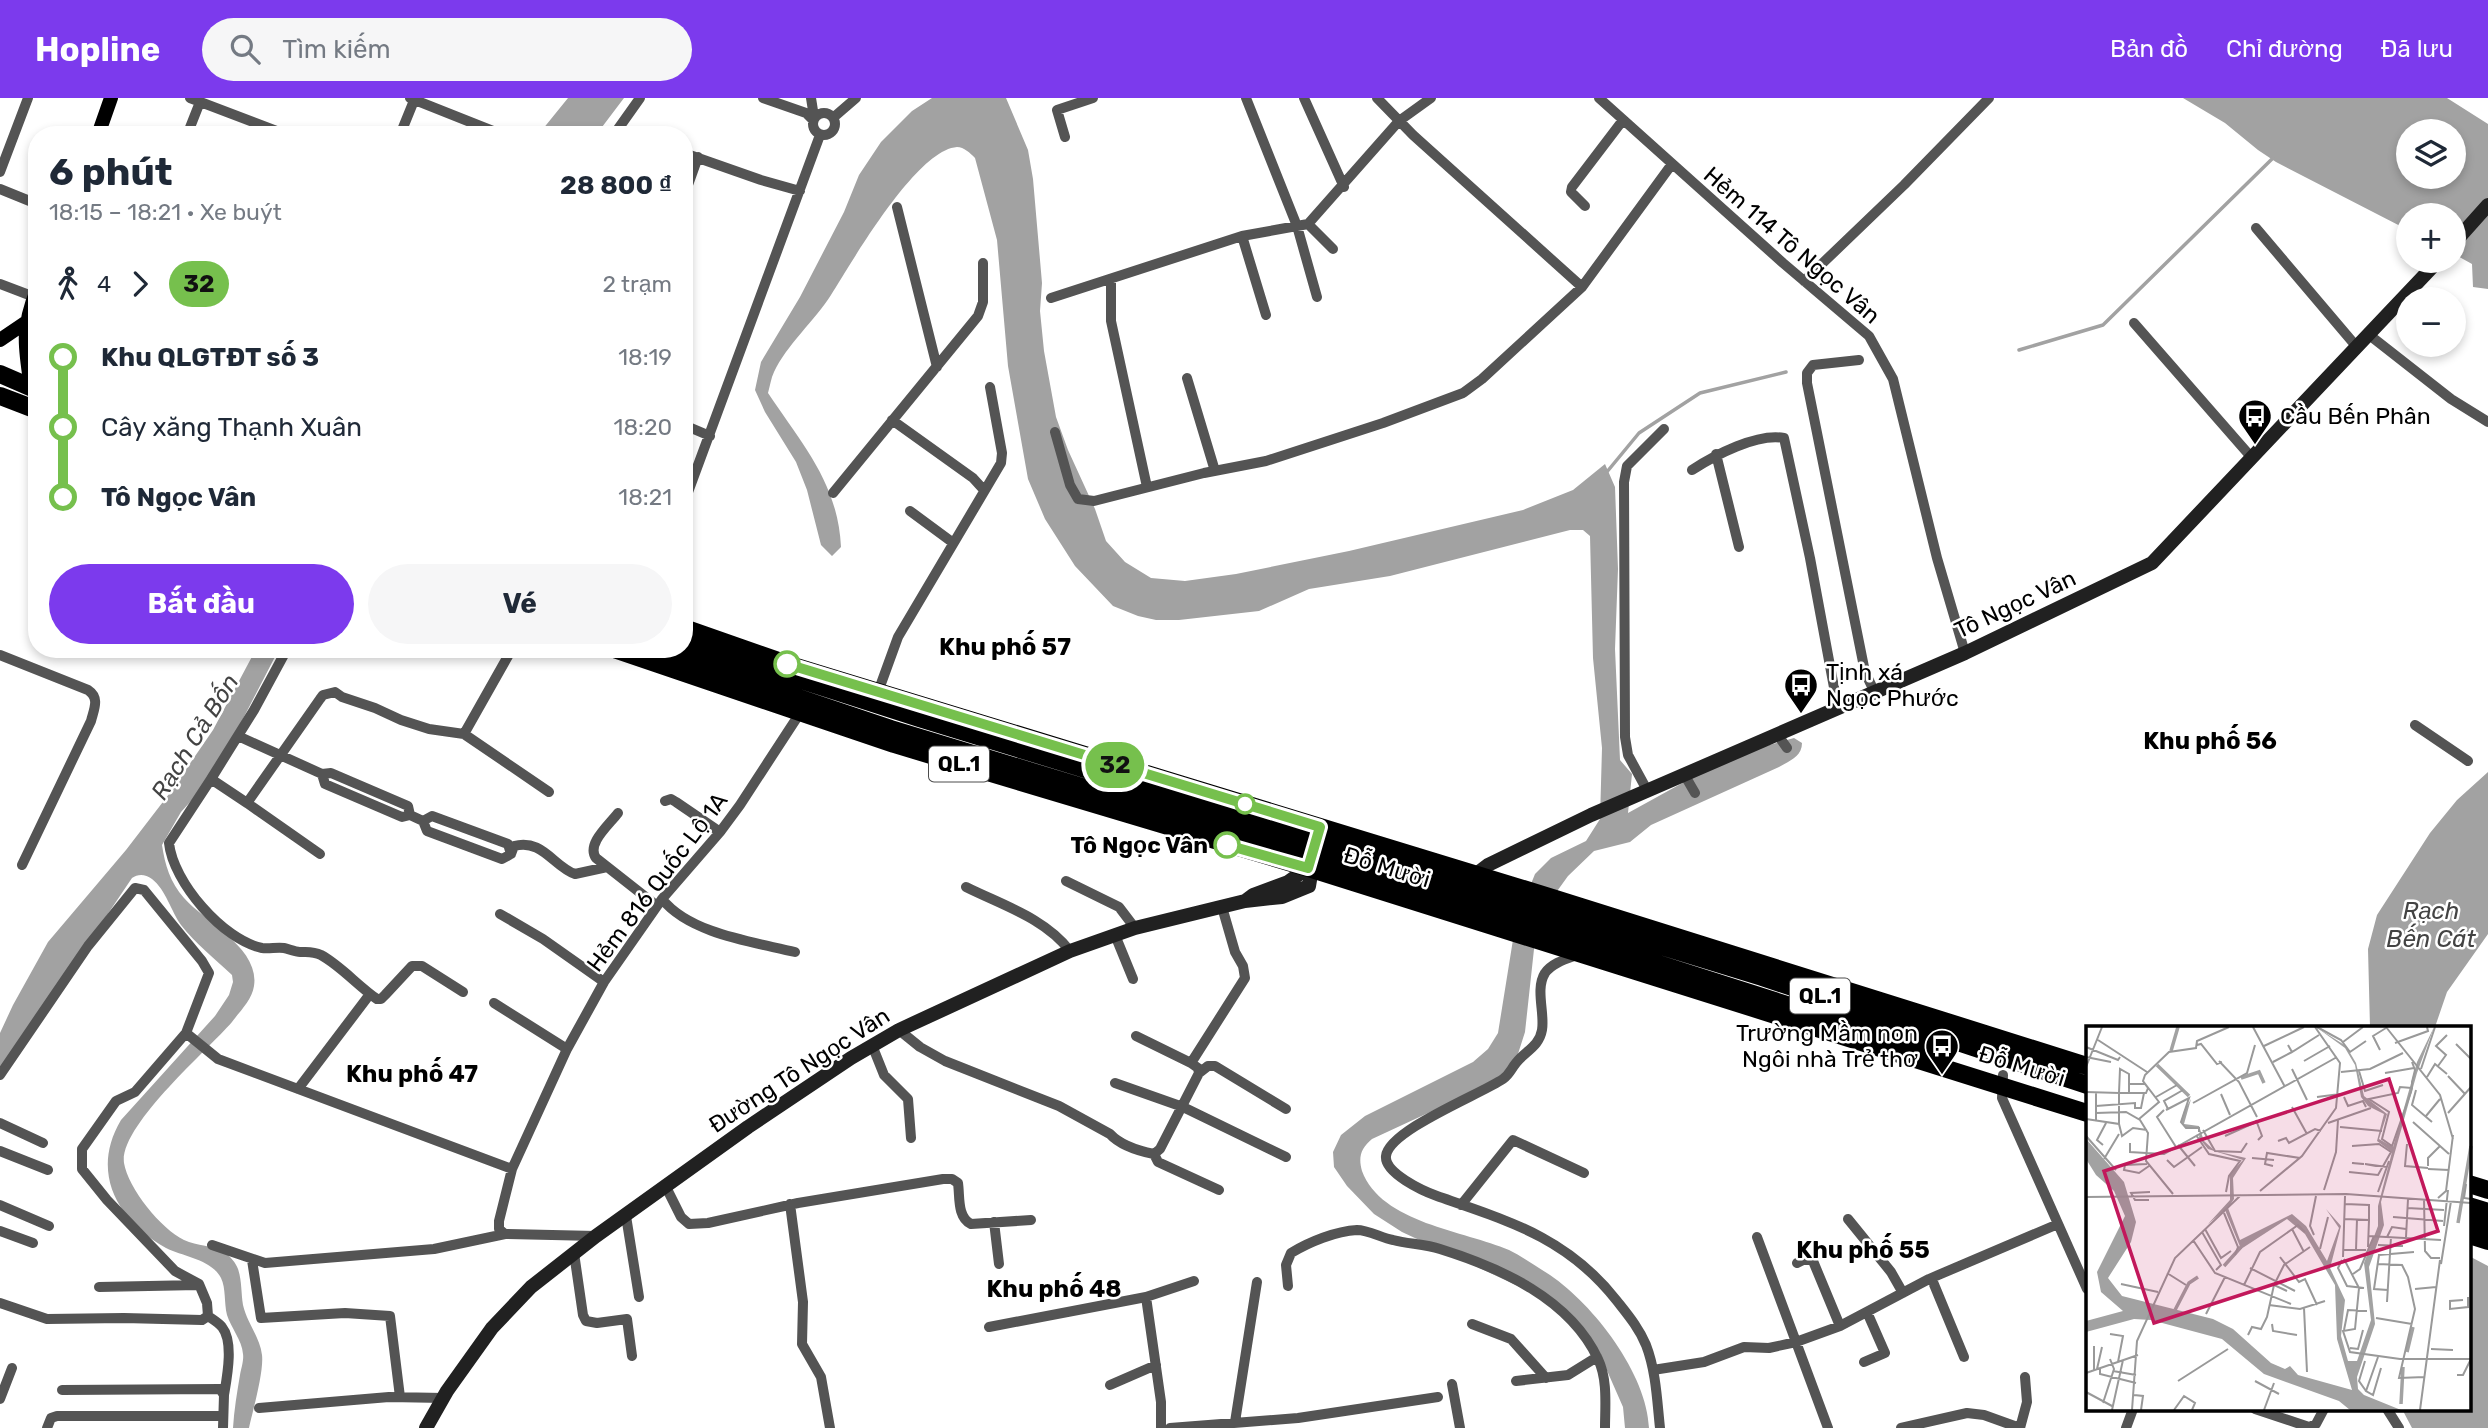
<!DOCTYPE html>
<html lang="vi">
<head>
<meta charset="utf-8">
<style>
  body { margin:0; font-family:Rubik,sans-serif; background:#f6f6f7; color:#1f2937; height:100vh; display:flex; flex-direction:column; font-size:26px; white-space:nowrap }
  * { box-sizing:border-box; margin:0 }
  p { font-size:23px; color:#747a83 }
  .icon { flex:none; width:38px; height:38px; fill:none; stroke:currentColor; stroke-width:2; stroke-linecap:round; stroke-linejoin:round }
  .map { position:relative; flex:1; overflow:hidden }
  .details { position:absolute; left:28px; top:28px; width:665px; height:532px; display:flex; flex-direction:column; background:#fff; border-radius:28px; box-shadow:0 4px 10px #0003 }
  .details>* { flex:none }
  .badge { padding:0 14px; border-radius:23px; font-size:24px; line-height:46px }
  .fabs { position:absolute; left:2396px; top:21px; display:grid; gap:14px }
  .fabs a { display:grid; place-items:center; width:70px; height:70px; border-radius:50%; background:#fff; box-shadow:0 4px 10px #0003; font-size:35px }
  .map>.badge { position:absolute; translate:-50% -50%; box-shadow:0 0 0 4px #fff }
  .legs { display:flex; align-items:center; gap:10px; height:77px; padding:0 21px; font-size:23px }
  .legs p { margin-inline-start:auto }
  .headline { display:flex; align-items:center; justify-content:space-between; height:119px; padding:0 21px }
  h1 { font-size:38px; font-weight:700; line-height:52px }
  .primary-button { display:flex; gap:14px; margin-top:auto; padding:14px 21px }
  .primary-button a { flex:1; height:80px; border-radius:42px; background:#7c3aed; color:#fff; font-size:28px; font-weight:700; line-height:80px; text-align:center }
  .primary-button a+a { background:#f6f6f7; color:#1f2937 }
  ul { padding:0 21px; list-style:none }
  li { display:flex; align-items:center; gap:24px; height:70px; font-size:26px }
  li i { display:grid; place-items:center; width:10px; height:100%; margin:0 9px; background:currentColor }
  li i::after { content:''; width:18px; height:18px; margin:-9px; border:5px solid; border-radius:50%; background:#fff }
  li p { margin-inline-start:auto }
  li:first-child i { background:linear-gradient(#0000 50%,currentColor 0) }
  li:last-child i { background:linear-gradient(currentColor 50%,#0000 0) }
  header { display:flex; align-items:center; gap:42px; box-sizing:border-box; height:98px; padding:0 35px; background:#7c3aed; color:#fff }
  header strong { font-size:33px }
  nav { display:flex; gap:38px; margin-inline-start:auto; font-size:24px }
  .search { width:490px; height:63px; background:#f6f6f7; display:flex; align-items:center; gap:18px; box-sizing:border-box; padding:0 24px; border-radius:38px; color:#747a83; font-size:26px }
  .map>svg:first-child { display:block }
  .water { fill:#a2a2a2; fill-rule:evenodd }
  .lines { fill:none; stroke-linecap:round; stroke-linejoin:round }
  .stream { stroke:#a2a2a2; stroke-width:3.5 }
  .street { stroke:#545454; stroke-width:10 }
  .secondary { stroke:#212121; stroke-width:14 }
  .primary { stroke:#000; stroke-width:14 }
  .highway { stroke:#000; stroke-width:18 }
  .line-1-casing { stroke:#fff; stroke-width:16 }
  .line-1 { stroke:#76c04d; stroke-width:10 }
  .stop-1-dot { fill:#fff; stroke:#76c04d; stroke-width:3.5 }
  .labels { text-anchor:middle; stroke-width:5; stroke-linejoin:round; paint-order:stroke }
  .shield { fill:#fff; stroke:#4c4c4c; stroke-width:2 }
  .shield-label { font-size:21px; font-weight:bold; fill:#000 }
  .street-label { font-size:23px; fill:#000; stroke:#fff }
  .poi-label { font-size:23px; fill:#000; stroke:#fff; text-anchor:start }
  .stop-label { font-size:23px; font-weight:bold; fill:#000; stroke:#fff; text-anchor:end }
  .neighbourhood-label { font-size:24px; font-weight:bold; fill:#000; stroke:#fff }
  .water-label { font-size:24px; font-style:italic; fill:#434343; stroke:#fff }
  .inset-river { fill:none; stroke:#a2a2a2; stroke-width:3.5 }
  .inset-road { fill:none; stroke:#999; stroke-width:2 }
  .view { fill:#c2185b; fill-opacity:0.15; stroke:#c2185b; stroke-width:3.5 }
  .inset-edge { fill:none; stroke:#000; stroke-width:3.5 }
</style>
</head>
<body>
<header>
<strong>Hopline</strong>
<div class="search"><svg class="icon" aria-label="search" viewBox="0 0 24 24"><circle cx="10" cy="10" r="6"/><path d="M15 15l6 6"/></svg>Tìm kiếm</div>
<nav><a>Bản đồ</a><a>Chỉ đường</a><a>Đã lưu</a></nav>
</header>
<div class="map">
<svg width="2488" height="1330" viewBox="0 0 2488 1330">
  <rect width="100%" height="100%" fill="#fff"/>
  <path class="water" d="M568 0H624L596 37H538Z
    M932 0H1006L1028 52 1033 81 1042 185 1040 213 1044 253 1056 319 1068 352 1095 411 1106 443 1125 464 1151 480 1185 483 1236 476 1349 453 1523 412 1573 392 1605 366 1615 389 1618 471 1615 551 1620 662 1632 676 1628 715 1706 672 1762 649 1794 640 1802 645C1802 659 1789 663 1779 669L1651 727 1630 744 1594 753 1568 778 1555 796 1535 842 1525 934 1517 959 1497 983 1372 1041C1361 1050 1358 1059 1362 1073 1381 1125 1465 1133 1509 1152 1523 1159 1537 1169 1550 1177 1594 1207 1647 1276 1649 1330H1625L1623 1309 1605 1268 1559 1207 1402 1134 1374 1116 1347 1088 1334 1069 1333 1054 1341 1037 1365 1018 1473 964 1488 951 1498 935 1516 823 1535 776 1551 760 1586 743 1600 721 1602 650 1593 560 1590 438 1583 432H1570L1390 478 1309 491 1259 513 1179 522H1156L1138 518 1113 508 1075 468 1045 421 1028 381 1008 268 997 142 975 60C970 55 964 49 957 49 916 52 852 164 831 197 815 222 786 248 774 274 771 280 770 288 768 295 802 346 838 385 841 449L832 458 821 447 807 392 796 364 765 314 755 292 761 264 800 199 844 114 859 77 881 44 912 13Z
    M2183 0H2447L2488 26V191L2473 189 2472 166 2454 156V117H2408V132L2276 64 2258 52 2225 25ZM2408 33H2454V79H2408Z
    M256 551H279L231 644 200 693 181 714 162 747C165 767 170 784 184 800 205 824 260 850 254 888 252 902 240 913 232 924 208 952 119 1028 124 1065 128 1090 161 1131 184 1142 197 1148 213 1147 225 1155 230 1158 236 1165 238 1171 242 1183 241 1195 243 1207 247 1225 260 1239 262 1257 264 1273 253 1312 249 1330H233C234 1312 237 1295 240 1277 241 1271 244 1262 243 1256 242 1242 231 1230 227 1217 224 1205 226 1190 221 1180 211 1161 184 1159 166 1150 117 1122 90 1074 121 1022L215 918 229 897 233 884 232 877C214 860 196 846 181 827 171 813 166 792 152 781 145 776 138 776 132 780L0 976V935L13 907 48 844 126 752 169 696 213 632Z
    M2488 674V836L2447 894 2435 929H2370L2368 851 2377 817 2430 735 2457 702Z
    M2469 1158 2488 1168V1330H2412L2402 1311H2469Z"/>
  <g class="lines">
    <path class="stream" d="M2019 252 2103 227 2273 60
      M1606 375 1639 335 1700 295 1786 274"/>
    <path class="street" d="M190 0 287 37
      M410 0 503 37
      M763 0 806 15 813 22
      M811 0 814 19
      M1246 0 1297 128 1317 199
      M1304 0 1344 89
      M1377 0 1413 37 1582 189
      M1599 0 1783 165 1869 238 1893 281 1937 460 1965 555
      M813 26a11 11 0 1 1 22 0a11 11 0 1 1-22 0Z
      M834 19 856 0
      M618 31 634 37
      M187 37 200 4
      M400 37 415 0
      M611 37 618 31 640 0
      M1065 39 1057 12 1093 0
      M684 55 761 82 800 93
      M0 74 28 0
      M0 91 37 106
      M684 98 698 59
      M1585 108 1571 94 1572 89 1623 22
      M897 109 937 269
      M1308 126 1333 151
      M2256 130 2356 248
      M1242 138 1266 217
      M1111 181V223L1147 389
      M1804 183 1904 87 1989 0
      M0 186 37 200
      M1051 200 1242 138 1308 126 1399 23 1431 0
      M2134 225 2252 360
      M2368 236 2451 301 2488 324
      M1859 262 1813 267 1807 275V285L1865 574 1875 595
      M1187 280 1215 373
      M892 322 973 380 983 391
      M684 327 710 338
      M1055 334 1070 387 1078 401 1094 403 1204 375 1266 363 1383 325 1463 295 1482 281 1582 189 1672 66
      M1716 356 1739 449
      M1692 372C1715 357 1757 335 1784 340L1810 460 1838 611
      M833 395 978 218 983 204V165
      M684 405 820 37
      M910 413 952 444
      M0 557 88 592C100 600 94 611 91 623L22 767
      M878 594 898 539 1001 365 1002 355 990 289
      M2415 627 2468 663
      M464 636 512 551
      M1777 636 1787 650
      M238 638 322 676 331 675 408 708 410 717 402 719 325 686 322 676
      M1684 676 1695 695
      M211 681 254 612 287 551
      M1647 692 1628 657 1625 639 1624 384 1627 368 1664 331
      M665 703 671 701 676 704 720 734
      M247 705 320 756
      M618 715C609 727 586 746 596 760L657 808
      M410 717 423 723 427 733 502 761 511 756 508 746 432 718 423 723
      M511 756 514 748C542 740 554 769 575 776L607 769
      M1066 783 1119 809 1135 830
      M966 789C1002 807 1045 820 1070 853
      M662 801C690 836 754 844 795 854
      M500 816 543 841 604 884
      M1115 837 1133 881
      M1577 857C1566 861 1552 865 1545 875 1535 891 1545 915 1542 932 1539 949 1525 953 1516 965 1511 971 1510 976 1503 981 1481 996 1389 1032 1386 1058 1384 1075 1423 1093 1437 1098 1509 1123 1568 1140 1617 1203 1628 1217 1639 1230 1646 1247 1656 1273 1657 1302 1660 1330
      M463 894 422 868H412L385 897 381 901H377C358 888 341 868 321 857 313 853 308 854 300 854 295 854 289 851 284 850 277 849 269 851 262 850 223 842 173 784 169 745L211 681 247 705 320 601 323 597 335 594 342 599 375 610 401 622 429 631 464 636 549 694
      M494 905 567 951
      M899 932 920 949 945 963 1059 1008 1110 1036C1121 1048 1139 1053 1154 1056L1160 1051 1199 975 1198 970 1191 965 1136 938
      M186 935 218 961 512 1071
      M872 947 884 977 908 1001 911 1040
      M1191 965 1245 880 1243 868 1235 854 1222 809
      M1199 975 1208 968H1215L1286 1011
      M0 977 88 848 135 790 144 792 202 863 209 875 186 935 135 994 116 1003 82 1051V1071L107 1102 175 1173 199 1186 207 1205 208 1218 202 1222 124 1220 47 1221 0 1205
      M2003 977 2002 1000 2087 1191
      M1115 985 1183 1009 1286 1059
      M298 991 370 896
      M0 1025 43 1045
      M0 1053 48 1072
      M1154 1056 1158 1064 1219 1092
      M666 1089 681 1119 689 1126 708 1125 798 1105 943 1081H952L958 1085C960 1099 957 1119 971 1126L1031 1122
      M790 1106 803 1204 802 1246 821 1279 830 1330
      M0 1107 49 1128
      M1461 1107 1513 1042 1584 1075
      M626 1118 639 1199
      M1848 1121 1891 1174 1903 1195
      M994 1124 999 1166
      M0 1133 33 1145
      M505 1136 499 1131V1123L512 1071 567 951 604 884 662 801 720 734 740 707 800 615
      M1757 1139 1828 1330
      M212 1147 265 1165 434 1151 505 1136 596 1138
      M574 1155 583 1217 586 1223 597 1225 627 1221 632 1258
      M252 1162 261 1220 345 1215 390 1218 400 1299
      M1797 1165 1805 1161 1813 1163 1840 1228
      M1929 1181 2058 1126
      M1288 1188 1286 1167 1291 1155C1309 1144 1336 1133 1357 1132 1368 1132 1382 1140 1393 1142 1408 1146 1425 1146 1440 1151 1501 1170 1570 1201 1598 1261 1608 1282 1605 1308 1605 1330
      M99 1189 198 1187
      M208 1218C212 1221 219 1225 222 1229 234 1244 227 1279 224 1297
      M1472 1226 1511 1241 1546 1280
      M989 1229 1146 1199
      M1864 1264 1885 1255 1867 1214
      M1653 1272 1704 1264 1744 1249 1769 1250 1796 1244 1840 1228 1929 1181 1933 1184 1964 1259
      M1516 1283 1568 1277 1597 1259
      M1452 1286 1460 1330
      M1110 1287 1156 1267
      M62 1292 220 1291 224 1297 223 1330
      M0 1301 12 1270
      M259 1310 389 1299 444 1300
      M2255 1311 2309 1329 2316 1326 2324 1311
      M2387 1311 2399 1330
      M1235 1324 1257 1184
      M47 1330 51 1320 57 1318H222
      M1161 1330V1304L1146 1199 1194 1183
      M1170 1330 1298 1320 1438 1299
      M1901 1330 1967 1315 1984 1317 2020 1330
      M2020 1330 2027 1304 2025 1279
      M2126 1330 2133 1311"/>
    <path class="secondary" d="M2454 145 2488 107
      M1471 780 1488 767 1591 717 1965 555 2152 465 2438 163
      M426 1330 447 1293 492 1230 531 1189 596 1138 748 1029 851 960 899 932 1070 853 1135 830 1245 803 1282 799 1309 788 1311 776 1308 770 1288 784 1253 797 1245 803"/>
    <path class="primary" d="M98 37 111 0
      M0 242 25 225
      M31 289C25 250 21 231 37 192"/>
    <path class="highway" d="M0 276 37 292
      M0 298 37 312
      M684 530 787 566 1556 801 2087 968
      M684 544 919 620 1762 879 2087 987
      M614 551 894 646 1308 770 2087 1015
      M652 551 891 631 1546 830 1928 952
      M2469 1086 2488 1092
      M2469 1108 2488 1114
      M2469 1123 2488 1129
      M2469 1137 2488 1143"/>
  </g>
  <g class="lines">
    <g class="line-1-casing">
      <path id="line-1" d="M787 566 1320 729 1308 770 1227 747"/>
    </g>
    <use href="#line-1" class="line-1"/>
  </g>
  <defs>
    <g id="bus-pin" transform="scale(1.75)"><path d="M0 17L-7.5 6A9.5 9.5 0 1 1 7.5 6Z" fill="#000" stroke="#fff"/><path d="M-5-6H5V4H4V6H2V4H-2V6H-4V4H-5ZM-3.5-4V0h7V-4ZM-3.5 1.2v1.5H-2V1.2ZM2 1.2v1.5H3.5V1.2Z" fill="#fff"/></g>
  </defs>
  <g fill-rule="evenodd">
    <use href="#bus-pin" x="2255" y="318"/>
    <use href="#bus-pin" x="1801" y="587"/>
    <use href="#bus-pin" x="1942" y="948"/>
  </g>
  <g class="stop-1-dot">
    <circle cx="787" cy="566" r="12"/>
    <circle cx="1245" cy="706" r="9"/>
    <circle cx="1227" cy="747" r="12"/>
  </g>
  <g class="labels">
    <g class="shield">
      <rect x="929" y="648.5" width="60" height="35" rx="5"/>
      <rect x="1790" y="880.5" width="60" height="35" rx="5"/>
    </g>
    <g class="shield-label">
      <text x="959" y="673">QL.1</text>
      <text x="1820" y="905">QL.1</text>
    </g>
    <g class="street-label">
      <text transform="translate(1792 147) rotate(41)" y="8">Hẻm 114 Tô Ngọc Vân</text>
      <text transform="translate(2015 506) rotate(-25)" y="8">Tô Ngọc Vân</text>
      <text transform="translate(1387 769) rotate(17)" y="8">Đỗ Mười</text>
      <text transform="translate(657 784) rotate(-53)" y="8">Hẻm 816 Quốc Lộ 1A</text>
      <text transform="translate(2022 968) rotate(17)" y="8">Đỗ Mười</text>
      <text transform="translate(799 972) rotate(-33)" y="8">Đường Tô Ngọc Vân</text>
    </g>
    <g class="poi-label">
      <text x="2280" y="326">Cầu Bến Phân</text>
      <text x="1826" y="582">Tịnh xá<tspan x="1826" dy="26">Ngọc Phước</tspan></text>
      <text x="1918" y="943" text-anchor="end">Trường Mầm non<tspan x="1918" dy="26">Ngôi nhà Trẻ thơ</tspan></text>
    </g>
    <g class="stop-label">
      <text x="1208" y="755">Tô Ngọc Vân</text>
    </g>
    <g class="neighbourhood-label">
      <text x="1005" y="557">Khu phố 57</text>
      <text x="2210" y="651">Khu phố 56</text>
      <text x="412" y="984">Khu phố 47</text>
      <text x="1863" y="1160">Khu phố 55</text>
      <text x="1054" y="1199">Khu phố 48</text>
    </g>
    <g class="water-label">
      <text transform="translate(195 639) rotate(-58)" y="8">Rạch Cả Bốn</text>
      <text x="2431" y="821">Rạch<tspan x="2431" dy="28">Bến Cát</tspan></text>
    </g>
  </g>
  <g transform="translate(2086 928)">
    <rect width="385" height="385" fill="#fff"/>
    <path d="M230 1 260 20 270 37 278 70 301 88 293 113 307 121 331 36 348 1 331 47 295 176 298 199 283 241 289 298 271 351 272 363 278 369 315 384H264L253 375 178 348 136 313 65 294 48 293 0 306V295L37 285 15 266 11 246 39 190 28 165 10 149 0 133 1 114 38 156 50 196 45 216 22 252 36 270 127 293 147 303 185 337 199 343 204 340 212 349 266 364 251 313 249 259 219 208 201 193 155 223 139 184 122 198 144 174V148L157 134 122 123 113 112 114 103 101 102 95 95 98 85 105 73 98 98 113 100 118 115 129 125 160 132 147 152 148 173 142 182 154 214 206 188 220 200 241 235 253 202 240 183 255 200 244 242 259 274 255 310 262 335H271L285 294 278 237 292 200V180L306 126 291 115 298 88 282 80 275 71 269 39 259 22Z" fill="#a2a2a2"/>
    <path class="inset-river" d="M85 25 92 1M71 39 103 70M155 52 173 46 178 57M372 197 385 120M138 240 155 221M89 284 103 257 112 251M321 326 327 301M315 378 317 341"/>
    <path class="inset-road" d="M167 1 199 61M231 1 255 14 264 26 280 15M300 1 354 69 367 113M12 14 61 46M257 16 277 1M309 17 342 5 341 1M370 18 385 33M111 19 115 18 131 38 136 36M202 19 206 26 233 9M178 20 218 1M0 21 32 34 34 31M294 24 287 10 300 2M0 31 25 36M133 35 153 56 171 91M218 35 244 20M187 36 206 26M326 36 329 44 326 56V62L325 66 306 120 296 113 303 86 283 73 312 67 314 61 326 62M352 40 360 29 350 20 361 9M0 41 16 1M206 43 221 74M335 43 349 1M273 45 279 65 297 59M255 46 284 43 317 27M299 47 328 42M362 50 379 68M341 51 349 38 361 48M330 64 326 79 346 96M0 66 33 67 34 43 43 48V58H59L62 62 60 67H43M135 68 144 89M70 71 91 59M231 71 254 68M258 71 262 80 277 75 280 81M107 77 161 47 169 19M10 80 49 77V82H55L58 67M206 81 221 108M82 83 78 75 97 64M78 84 71 91 90 121M80 84 103 72 95 96 100 102H113V106M10 87 40 86 54 94 62 107 60 135 87 168M362 87 385 61M340 90 354 73M0 93 33 98 36 110 47 102 61 104M53 93 73 76 57 55 59 49 83 26 110 22 111 15 143 1M170 94 176 110 172 114M10 95V66M327 96 363 128M242 97 285 82M33 98V67H43V58M254 101 296 105M117 104 129 125 155 126 161 117M110 109 123 128 154 135 143 150 140 166M0 110 30 144M139 110 170 96M192 115 200 112 203 117 229 103 235 105M44 117V126L60 127M321 118 319 140 342 142M17 119 11 114 20 97M92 119 109 140M60 127 78 128 251 31M166 132 188 134M18 133 33 108M81 134 88 141 116 121M61 138 39 139 38 144 53 147 63 140M277 138 266 137 278 138M187 140 179 138 181 127 214 132M290 140 279 138 301 141M342 140V132L354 120M342 143 363 144M263 146 292 149 305 126 293 118 266 120M380 158 378 172 385 173M238 164 250 126 252 94M174 165 216 130 250 82 254 37 229 1M292 166 303 135M0 171 260 168 385 177M352 172 360 165 367 109M338 173 339 225 345 232H354M63 174H49L45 167 64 166M259 178 283 179V194M321 182 358 184M138 187 152 221 149 229M307 191 357 195M258 193 283 194 282 221M358 200 362 164M119 203 135 232 145 225M206 203 218 226M116 206 135 239 130 244M228 209 224 200 230 170M282 210 355 214M301 211 306 201 320 203M320 211 322 173M107 214 129 247 205 278M292 219 317 220M234 223 242 191M258 224H280M270 224 271 193M194 231 213 256 219 253 231 279M257 231 259 170M258 233 273 262 269 303 257 305 264 326 314 333H385M256 234 252 242 261 260 278 262M291 238 316 239 322 251 329 283 313 352 339 351M355 238 365 175M164 242 209 265M81 247 100 259M267 248 274 243 288 210M35 258 72 266M158 259 174 226 212 199 219 206M329 263 350 261M302 264 288 263 293 229 328 226M201 265 188 259 198 239 224 221M377 274 364 275V283L382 281V271M301 276 305 211M183 279 214 283 239 275M218 282 221 346M120 288 139 251M290 292 326 298M186 298 187 305 211 309M258 304 262 284 281 285M24 308 37 310 32 336M162 309 166 301 175 303 181 291 188 259M8 320V344M264 322 272 323 277 304M345 323 367 324M292 331 280 365 287 369 295 342M279 335 273 355 280 365M14 342V348L50 357M11 343 16 321M27 345 50 349M0 347 52 329M371 349H377L385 333M92 355 142 323M169 355 193 368M0 366 26 380M48 369 57 370 55 384M17 377 28 343 24 333M26 384 37 334M46 384 51 315 89 232 155 169M88 384 98 370 109 377 106 384M178 384 188 357M334 384 354 234"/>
    <path class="view" d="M303 53 352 205 68 297 18 145Z"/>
    <rect width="385" height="385" class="inset-edge"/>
  </g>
</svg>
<div class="fabs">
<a><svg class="icon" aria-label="layers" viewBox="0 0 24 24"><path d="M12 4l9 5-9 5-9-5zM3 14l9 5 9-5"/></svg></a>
<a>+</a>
<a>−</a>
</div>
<b class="badge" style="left:1115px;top:667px;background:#76c04d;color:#111">32</b>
<section class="details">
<div class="headline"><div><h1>6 phút</h1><p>18:15 – 18:21 · Xe buýt</p></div><b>28 800 ₫</b></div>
<div class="legs"><svg class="icon" aria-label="walk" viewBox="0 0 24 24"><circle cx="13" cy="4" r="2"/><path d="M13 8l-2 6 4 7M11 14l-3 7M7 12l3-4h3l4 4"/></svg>4<svg class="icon" aria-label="forward" viewBox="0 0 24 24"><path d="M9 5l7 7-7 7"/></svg><b class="badge" style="background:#76c04d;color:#111">32</b><p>2 trạm</p></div>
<ul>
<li><i style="color:#76c04d"></i><b>Khu QLGTĐT số 3</b><p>18:19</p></li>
<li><i style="color:#76c04d"></i><span>Cây xăng Thạnh Xuân</span><p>18:20</p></li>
<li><i style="color:#76c04d"></i><b>Tô Ngọc Vân</b><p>18:21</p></li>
</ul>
<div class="primary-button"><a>Bắt đầu</a><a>Vé</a></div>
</section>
</div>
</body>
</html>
